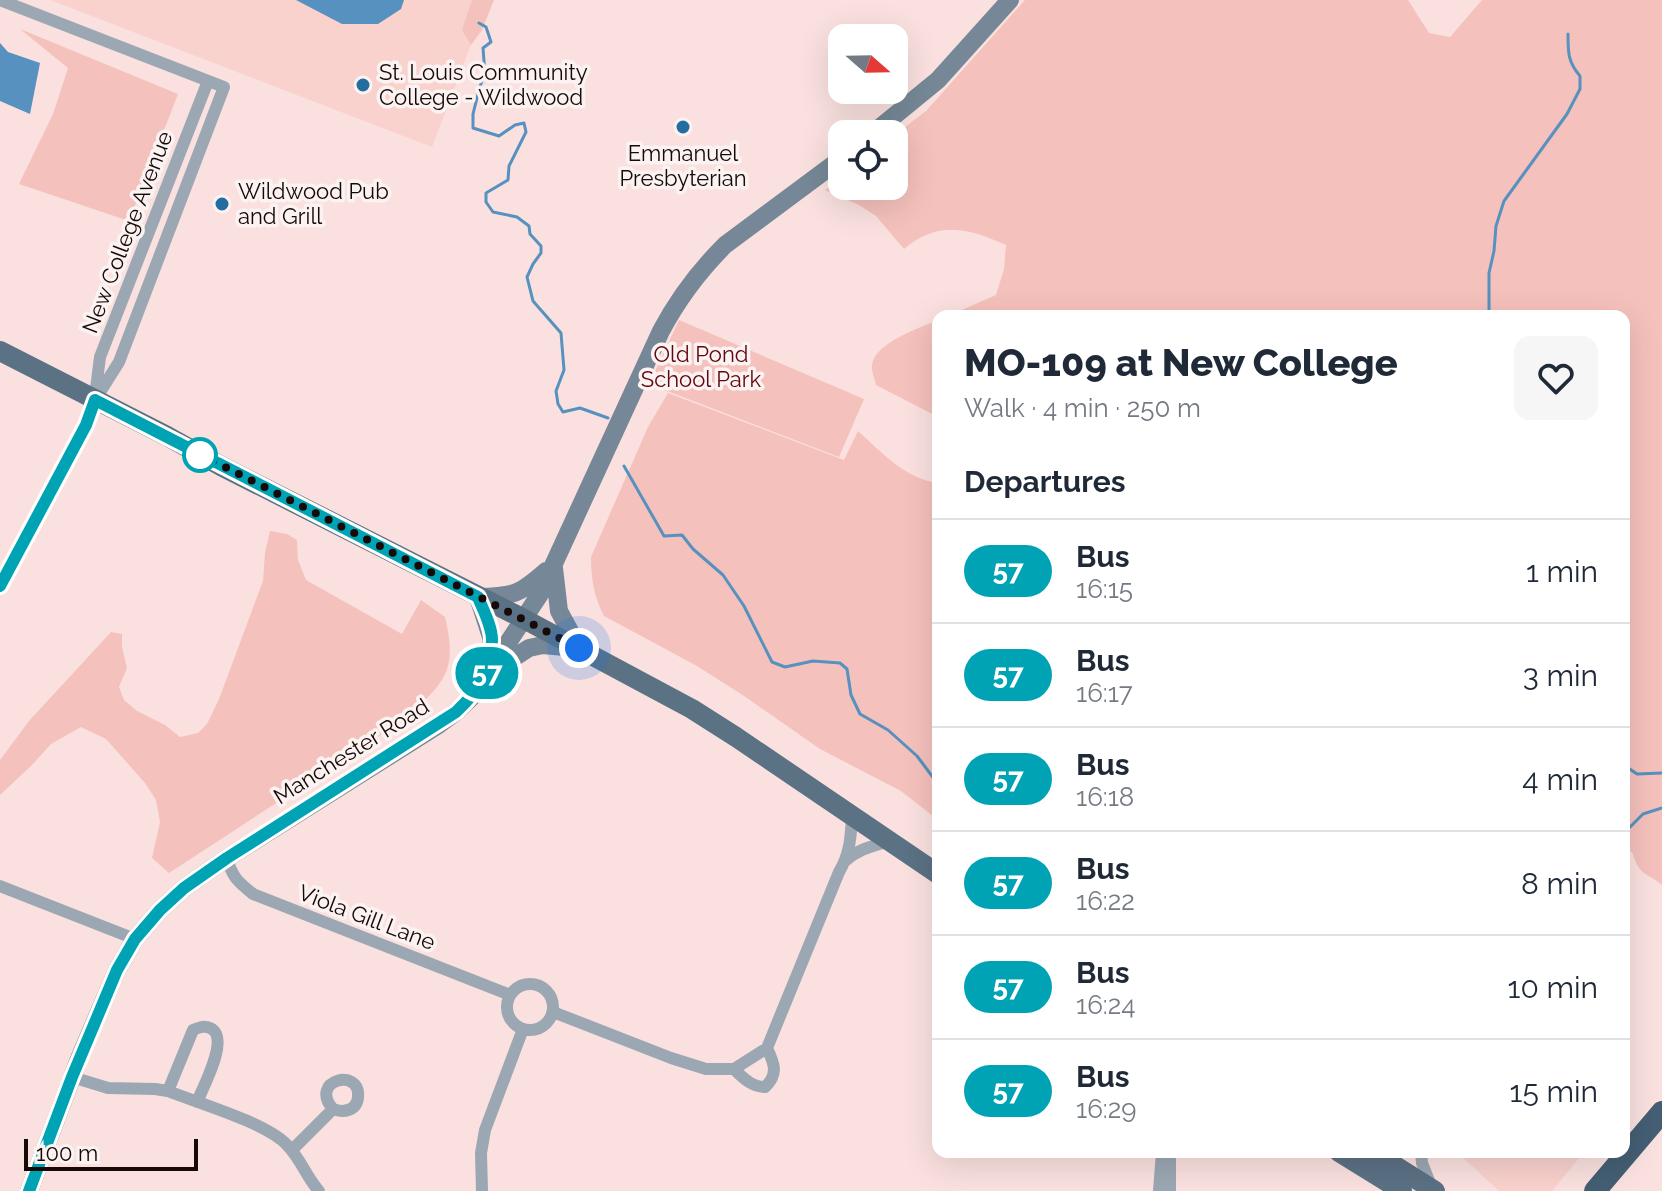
<!DOCTYPE html>
<html lang="en">
<head>
<meta charset="utf-8">
<style>
  body { margin:0; font-family:Raleway,sans-serif; background:#f6f6f7; color:#1f2937; height:100vh; display:flex; flex-direction:column; font-size:30px; white-space:nowrap }
  * { box-sizing:border-box; margin:0 }
  p { font-size:26px; color:#747a83 }
  .icon { flex:none; width:44px; height:44px; fill:none; stroke:currentColor; stroke-width:2; stroke-linecap:round; stroke-linejoin:round }
  .map { position:relative; flex:1; overflow:hidden }
  .panel { position:absolute; left:932px; top:310px; width:698px; height:848px; display:flex; flex-direction:column; background:#fff; border-radius:16px; box-shadow:0 8px 32px #0002 }
  .panel>* { flex:none }
  .badge { padding:0 16px; border-radius:26px; font-size:28px; line-height:52px }
  .needle { width:52px; rotate:110deg }
  .buttons { position:absolute; left:828px; top:24px; display:grid; gap:16px }
  .buttons a { display:grid; place-items:center; width:80px; height:80px; border-radius:16px; background:#fff; box-shadow:0 8px 32px #0002; font-size:40px }
  .scale { position:absolute; left:24px; bottom:20px; width:174px; box-sizing:border-box; padding-left:8px; border:4px solid #160908; border-top:0; font-size:22px; line-height:28px; white-space:nowrap; color:#160908; -webkit-text-stroke:6px #fbf3f2; paint-order:stroke }
  .you { position:absolute; width:40px; height:40px; margin:-20px; border:6px solid #fff; border-radius:50%; background:#1a73e8; box-shadow:0 0 0 12px #1a73e833 }
  .map>.badge { position:absolute; translate:-50% -50%; box-shadow:0 0 0 4px #fff }
  h2 { padding:0 32px; font-size:30px; line-height:72px }
  .round { display:grid; place-items:center; flex:none; width:84px; height:84px; border-radius:16px; background:#f6f6f7 }
  .overview { display:flex; align-items:center; justify-content:space-between; height:136px; padding:0 32px }
  h1 { font-size:38px; font-weight:800; line-height:60px }
  ul { padding:0; list-style:none }
  li { display:flex; align-items:center; gap:24px; height:104px; padding:0 32px; border-top:2px solid #e0e1e3 }
  li div { flex:1 }
  li b { display:block; font-size:30px }
  li em { font-style:normal }
  li .badge { min-width:88px; font-weight:700; text-align:center }
  .map>svg:first-child { display:block }
  .built { fill:#f9d1cd }
  .green { fill:#f5c1bc }
  .water { fill:#5691bf }
  .lines { fill:none; stroke-linecap:round; stroke-linejoin:round }
  .stream { stroke:#5691bf; stroke-width:3 }
  .street { stroke:#9ba7b2; stroke-width:12 }
  .secondary { stroke:#768897; stroke-width:18 }
  .primary { stroke:#5b7184; stroke-width:20 }
  .highway { stroke:#445e73; stroke-width:22 }
  .line-casing { stroke:#fff; stroke-width:18 }
  .line { stroke:#00a3b4; stroke-width:12 }
  .walk { stroke:#160908; stroke-width:8; stroke-dasharray:0 14.4 }
  .poi-dot { fill:#246da1; stroke:#fbf3f2; stroke-width:3 }
  .stop-dot { fill:#fff; stroke:#00a3b4; stroke-width:4 }
  .labels { text-anchor:middle; stroke-width:7; stroke-linejoin:round; paint-order:stroke }
  .poi-label { font-size:22px; fill:#160908; stroke:#fbf3f2; text-anchor:start }
  .street-label { font-size:22px; fill:#160908; stroke:#fbf3f2 }
  .park-label { font-size:22px; fill:#62050e; stroke:#fbf3f2 }
</style>
</head>
<body>
<div class="map">
<svg width="1662" height="1191" viewBox="0 0 1662 1191">
  <rect width="100%" height="100%" fill="#fae1df"/>
  <path class="built" d="M50 0H488L432 147Z
    M1457 1152H1584L1552 1191H1499Z"/>
  <path class="green" d="M472 0H494L482 30 471 45 462 30Z
    M1025 0H1408L1429 33 1450 37 1482 0H1662V885C1645 871 1640 877 1632 852L1624 850V316H948L996 295 1004 269 1006 245C968 228 938 220 904 249L876 216 859 205 825 190 842 177V186H894V136L927 110Z
    M20 29 178 94 129 221 19 184 53 114 68 68Z
    M679 320 864 399 839 457 649 384Z
    M938 320V417L876 385C875 379 871 371 872 366 873 343 920 328 938 320Z
    M668 393 844 460 858 431C881 452 906 479 938 483V820L901 791 820 749 744 696 697 666 604 616C594 597 591 579 591 557L648 427Z
    M270 531 287 534 297 540 298 560 306 580 402 634 421 600 445 617C458 671 445 681 408 717L169 873 152 858 160 822 156 800 145 783 106 739 81 727 51 744 32 765 0 795V760L29 721 111 632 122 634V647L127 668 119 687 124 700 137 711 165 725 180 737 198 733 207 724 219 699 263 581 265 553Z"/>
  <path class="water" d="M296 0H404L401 9 378 24H342Z
    M0 43 8 52 40 63 30 114 0 101Z"/>
  <g class="lines">
    <path class="stream" d="M479 23 486 27 491 42 483 48 485 74 480 86 473 114V128L499 136 515 125 524 123 526 132 509 166 508 180 486 193V202L493 212 517 217 529 226 530 234 541 246V253L533 264 527 277 533 301 561 333 564 370 556 391 558 404 563 412 580 408 608 418
      M1489 316V273L1494 251 1496 226 1504 201 1567 114 1580 89V76C1568 62 1568 53 1568 34
      M624 466 664 536 682 535 693 549 723 575 744 606 772 662 785 667 813 661 840 663 847 669 851 695 860 714 888 730 917 756 938 784
      M1624 765 1637 774 1662 773
      M1624 833 1643 814 1662 808"/>
    <path class="street" d="M0 0 224 87 119 362 95 400 86 425 0 586
      M95 397 100 357 208 81
      M227 858C232 877 238 882 253 894L510 995
      M845 861C858 849 873 846 889 841
      M0 886 135 939
      M507 1007a23 23 0 1 1 46 0a23 23 0 1 1-46 0Z
      M553 1012 671 1058 706 1069H734L767 1048 839 872C850 854 851 836 852 816
      M734 1069C743 1078 752 1087 765 1087 779 1074 774 1063 767 1048
      M72 1077 108 1088 155 1089 168 1091C198 1103 267 1123 287 1145 301 1159 306 1177 319 1191
      M168 1091 193 1030C200 1027 205 1025 212 1029 229 1040 203 1087 197 1102
      M292 1150 333 1109C308 1080 361 1067 358 1097 357 1111 343 1113 333 1109
      M1421 1152 1422 1163 1431 1186
      M482 1191 481 1153 485 1130 523 1029
      M1159 1191 1162 1152
      M1170 1191V1152"/>
    <path class="secondary" d="M872 134 938 80 1010 0
      M554 568 559 611 579 648
      M487 669 492 640 478 597C514 596 519 595 546 571
      M495 670 529 648 543 645 575 648
      M29 1191 79 1059 117 970 135 939 160 910 184 888 227 858 437 726 456 712 473 696 540 594 661 331C678 299 699 271 725 245L842 158"/>
    <path class="primary" d="M0 351 167 436 221 466 524 619 692 709 736 737 938 874
      M1339 1152 1402 1191
      M1373 1152 1435 1191"/>
    <path class="highway" d="M1595 1191 1662 1112"/>
  </g>
  <g class="lines">
    <g class="line-casing">
      <path id="line" d="M0 586 86 425 95 400 478 597C483 610 492 626 492 640 492 672 478 691 456 712L227 858 184 888 160 910 135 939 117 970 72 1077 29 1191"/>
    </g>
    <use href="#line" class="line"/>
    <path class="walk" d="M200 455 194 451 579 648"/>
  </g>
  <g class="poi-dot">
    <circle cx="363" cy="85" r="8"/>
    <circle cx="683" cy="127" r="8"/>
    <circle cx="222" cy="204" r="8"/>
  </g>
  <circle class="stop-dot" cx="200" cy="455" r="16"/>
  <g class="labels">
    <g class="poi-label">
      <text x="379" y="80">St. Louis Community<tspan x="379" dy="25">College - Wildwood</tspan></text>
      <text x="683" y="161" text-anchor="middle">Emmanuel<tspan x="683" dy="25">Presbyterian</tspan></text>
      <text x="238" y="199">Wildwood Pub<tspan x="238" dy="25">and Grill</tspan></text>
    </g>
    <g class="street-label">
      <text transform="translate(127 232) rotate(-69)" y="8">New College Avenue</text>
      <text transform="translate(351 751) rotate(-32)" y="8">Manchester Road</text>
      <text transform="translate(367 917) rotate(21)" y="8">Viola Gill Lane</text>
    </g>
    <g class="park-label">
      <text x="701" y="362">Old Pond<tspan x="701" dy="25">School Park</tspan></text>
    </g>
  </g>
</svg>
<div class="buttons">
<a><svg class="needle" viewBox="-14 -14 28 28"><path d="M0-13l5 13h-10z" fill="#e53935"/><path d="M0 13l5-13h-10z" fill="#747a83"/></svg></a>
<a><svg class="icon" aria-label="locate" viewBox="0 0 24 24"><circle cx="12" cy="12" r="6"/><path d="M12 2v4M12 18v4M2 12h4M18 12h4"/></svg></a>
</div>
<div class="scale">100 m</div>
<div class="you" style="left:579px;top:648px"></div>
<b class="badge" style="left:487px;top:673px;background:#00a3b4;color:#fff">57</b>
<section class="panel">
<div class="overview"><div><h1>MO-109 at New College</h1><p>Walk · 4 min · 250 m</p></div><a class="round"><svg class="icon" aria-label="heart" viewBox="0 0 24 24"><path d="M12 20l-8-8c-3-5 5-10 8-4 3-6 11-1 8 4z"/></svg></a></div>
<h2>Departures</h2>
<ul>
<li><span class="badge" style="background:#00a3b4;color:#fff">57</span><div><b>Bus</b><p>16:15</p></div><em>1 min</em></li>
<li><span class="badge" style="background:#00a3b4;color:#fff">57</span><div><b>Bus</b><p>16:17</p></div><em>3 min</em></li>
<li><span class="badge" style="background:#00a3b4;color:#fff">57</span><div><b>Bus</b><p>16:18</p></div><em>4 min</em></li>
<li><span class="badge" style="background:#00a3b4;color:#fff">57</span><div><b>Bus</b><p>16:22</p></div><em>8 min</em></li>
<li><span class="badge" style="background:#00a3b4;color:#fff">57</span><div><b>Bus</b><p>16:24</p></div><em>10 min</em></li>
<li><span class="badge" style="background:#00a3b4;color:#fff">57</span><div><b>Bus</b><p>16:29</p></div><em>15 min</em></li>
</ul>
</section>
</div>
</body>
</html>
